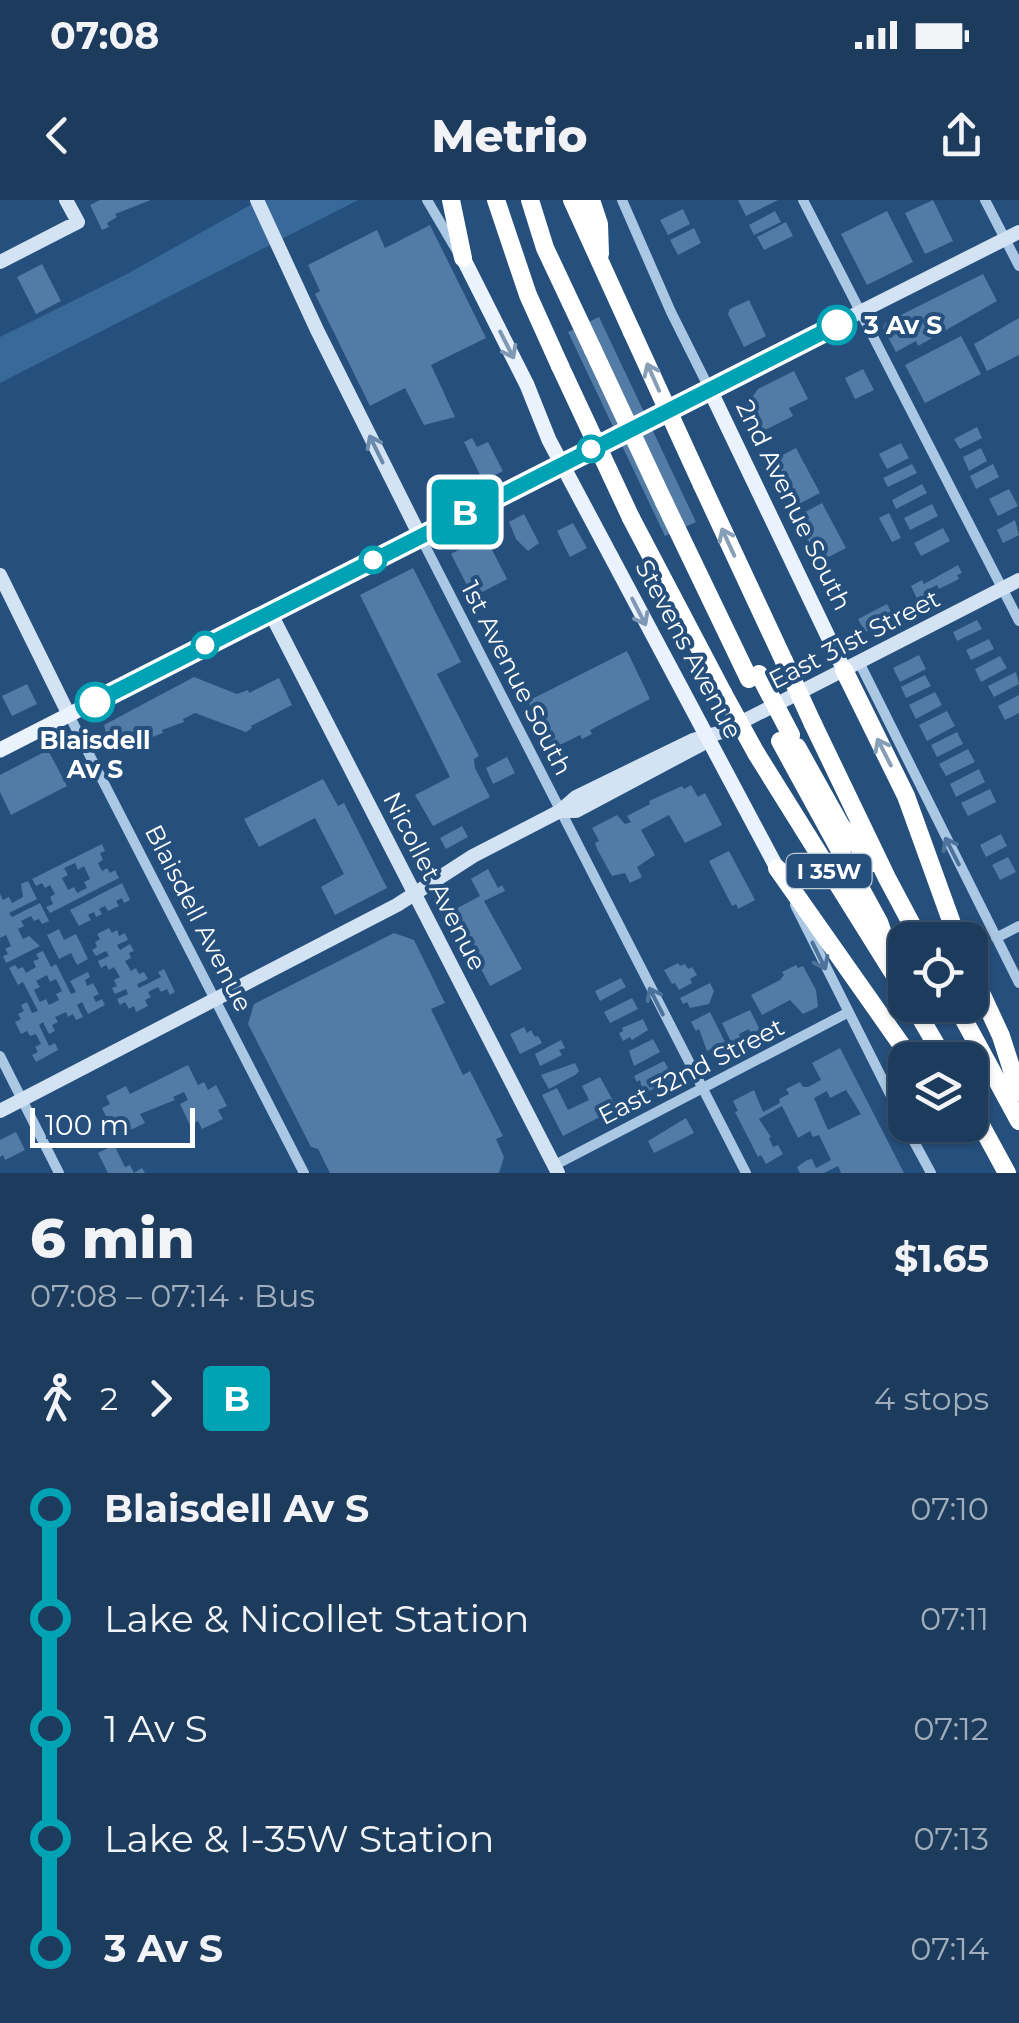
<!DOCTYPE html>
<html lang="en">
<head>
<meta charset="utf-8">
<style>
  body { margin:0; font-family:Montserrat,sans-serif; background:#254263; color:#f1f3f6; height:100vh; display:flex; flex-direction:column; font-size:38px; white-space:nowrap }
  * { box-sizing:border-box; margin:0 }
  p { font-size:32px; color:#a0adbc }
  .icon { flex:none; width:55px; height:55px; fill:none; stroke:currentColor; stroke-width:2; stroke-linecap:round; stroke-linejoin:round }
  .map { position:relative; height:973px; overflow:hidden }
  .sheet { display:flex; flex-direction:column; background:#1c3b5d; flex:1 }
  .sheet>* { flex:none }
  .badge { padding:0 20px; border-radius:8px; font-size:35px; line-height:65px }
  .tools { position:absolute; left:888px; top:722px; display:grid; gap:20px }
  .tools a { display:grid; place-items:center; width:100px; height:100px; border-radius:20px; background:#1c3b5d; box-shadow:0 2px 8px #0004,0 0 0 2px #3a5572; font-size:50px }
  .scale { position:absolute; left:30px; bottom:25px; width:165px; box-sizing:border-box; padding-left:10px; border:5px solid #fff; border-top:0; font-size:28px; line-height:35px; white-space:nowrap; color:#fff; -webkit-text-stroke:8px #254f7c; paint-order:stroke }
  .map>.badge { position:absolute; translate:-50% -50%; box-shadow:0 0 0 5px #fff }
  .legs { display:flex; align-items:center; gap:15px; height:110px; padding:0 30px; font-size:32px }
  .legs p { margin-inline-start:auto }
  .overview { display:flex; align-items:center; justify-content:space-between; height:170px; padding:0 30px }
  h1 { font-size:55px; font-weight:800; line-height:75px }
  ul { padding:0 30px; list-style:none }
  li { display:flex; align-items:center; gap:35px; height:110px; font-size:38px }
  li i { display:grid; place-items:center; width:15px; height:100%; margin:0 12px; background:currentColor }
  li i::after { content:''; width:25px; height:25px; margin:-12px; border:8px solid; border-radius:50%; background:#1c3b5d }
  li p { margin-inline-start:auto }
  li:first-child i { background:linear-gradient(#0000 50%,currentColor 0) }
  li:last-child i { background:linear-gradient(currentColor 50%,#0000 0) }
  .status { display:flex; justify-content:space-between; align-items:center; height:70px; padding:0 50px; background:#1c3b5d; direction:ltr }
  .status svg { height:28px; fill:currentColor }
  header { display:flex; justify-content:space-between; align-items:center; height:130px; padding:0 30px; background:#1c3b5d; font-size:45px; font-weight:800 }
  .map>svg:first-child { display:block }
  .green { fill:#396999 }
  .building { fill:#527ba6; fill-rule:evenodd }
  .lines { fill:none; stroke-linecap:round; stroke-linejoin:round }
  .street { stroke:#aac7e4; stroke-width:10 }
  .secondary { stroke:#d3e3f4; stroke-width:14 }
  .primary { stroke:#eaf2fc; stroke-width:15 }
  .highway { stroke:#fff; stroke-width:18 }
  .highway-bridge { stroke:#fff; stroke-width:18 }
  .oneway { stroke:#7e98b6 }
  .oneway2 { stroke:#879eb7 }
  .oneway3 { stroke:#6b8aac }
  .oneway4 { stroke:#4d739b }
  .line-1-casing { stroke:#fff; stroke-width:22 }
  .line-1 { stroke:#00a3b4; stroke-width:15 }
  .stop-1-dot { fill:#fff; stroke:#00a3b4; stroke-width:5 }
  .labels { text-anchor:middle; stroke-width:8; stroke-linejoin:round; paint-order:stroke }
  .shield { fill:#254f7c; stroke:#becad8; stroke-width:2.5 }
  .shield-label { font-size:22px; font-weight:bold; fill:#fff }
  .stop-label { font-size:25px; font-weight:bold; fill:#fff; stroke:#254f7c; text-anchor:start }
  .street-label { font-size:25px; fill:#fff; stroke:#254f7c }
</style>
</head>
<body>
<div class="status"><b>07:08</b><svg viewBox="0 0 49 12"><path d="M0 12V9h3v3zM5 12V6h3v6zM10 12V3h3v9zM15 12V0h3v12zM26 1h20v11H26zM47 4h2v5h-2z"/></svg></div>
<header><svg class="icon" aria-label="back" viewBox="0 0 24 24"><path d="M15 5l-7 7 7 7"/></svg>Metrio<svg class="icon" aria-label="share" viewBox="0 0 24 24"><path d="M12 15V3M7 8l5-5 5 5M5 13v7h14v-7"/></svg></header>
<div class="map">
<svg width="1019" height="973" viewBox="0 0 1019 973">
  <rect width="100%" height="100%" fill="#254f7c"/>
  <path class="green" d="M259 0H358L0 183V137L127 74Z"/>
  <path class="building" d="M100 0H151L115 14 117 17 107 23 109 27 102 30 90 5Z
    M738 0H778L746 16Z
    M933 0 953 41 925 54 905 13Z
    M683 9 690 24 668 35 660 20Z
    M775 11 781 22 754 35 749 25Z
    M887 11 913 62 867 85 841 34Z
    M786 22 793 36 764 50 757 37Z
    M430 25 486 138 431 165 455 217 424 225 405 188 370 206 315 94 320 91 308 65 377 30 385 48Z
    M694 28 701 43 678 55 670 40Z
    M42 64 61 101 36 114 17 77Z
    M983 74 997 101 918 146 916 141 896 152 883 128 885 123Z
    M749 100 766 136 744 147 728 114 730 109Z
    M599 117 696 322 665 336 568 132Z
    M1019 118V155L987 171 974 144Z
    M961 136 981 174 925 203 905 165Z
    M863 169 874 190 855 199 845 178Z
    M794 171 808 199 789 208 793 216 755 235 743 210 758 189Z
    M977 227 982 238 960 249 954 239Z
    M472 238 477 247 488 242 503 271 483 281 464 242Z
    M901 243 909 258 887 269 879 254Z
    M796 248 820 293 793 307 769 262Z
    M981 248 987 261 969 271 963 257Z
    M912 264 917 273 888 287 883 278Z
    M993 264 999 277 976 289 970 276Z
    M922 284 927 293 896 309 892 300Z
    M1009 289 1018 306 998 316 989 299Z
    M822 303 846 348 819 362 796 317Z
    M932 304 938 316 910 330 904 318Z
    M889 313 901 338 892 342 879 318Z
    M524 314 539 343 528 351 516 339 509 322Z
    M1015 320 1019 335 1003 343 997 330Z
    M573 323 587 348 570 357 557 331Z
    M943 328 950 341 921 356 914 343Z
    M485 336 507 379 473 397 451 354Z
    M958 365 962 373 957 375 959 379 939 389 937 385 927 390 932 399 920 405 911 386 922 380 924 384Z
    M413 368 461 462 437 474 479 556 474 559 475 568 490 597 433 626 415 595 450 577 360 395Z
    M887 404 894 418 865 432 858 419Z
    M977 420 982 429 957 441 953 432Z
    M989 439 994 449 971 460 966 450Z
    M627 451 650 499 590 530 592 534 582 539 580 535 552 549 528 501Z
    M919 455 926 469 900 482 893 468Z
    M1000 456 1007 468 981 482 975 469Z
    M1016 472 1019 484 994 497 988 486Z
    M925 475 931 486 906 498 901 487Z
    M194 477 237 494 248 490 249 493 279 478 292 505 251 526 252 528 246 532 195 513 183 519 184 522 162 530 163 533 139 542 141 545 118 553 111 539 108 540 104 525Z
    M27 484 37 504 12 516 2 496Z
    M935 492 942 505 916 519 909 505Z
    M1019 495V513L1005 520 998 506Z
    M947 511 955 526 927 541 919 525Z
    M957 532 963 544 937 557 931 545Z
    M968 549 975 562 946 576 939 564Z
    M48 550 67 586 11 615 0 592V575Z
    M507 557 515 573 493 584 486 568Z
    M979 569 985 582 956 597 950 584Z
    M323 579 338 606 344 603 387 688 335 715 321 687 344 674 315 618 259 647 244 619Z
    M691 585 698 597 705 593 722 625 685 643 669 615 641 630 655 655 637 667 642 677 630 683 625 673 612 676 597 649 595 643 599 641 592 628 617 615 625 624 631 622 627 616 650 604 649 601 682 586 684 589Z
    M990 589 996 602 968 616 961 603Z
    M462 626 468 637 446 649 440 638Z
    M1001 634 1007 646 986 657 980 645Z
    M102 644 105 651 100 653 103 660 98 663 102 671 107 668 110 673 115 670 119 678 50 713 46 707 53 704 50 697 55 694 50 685 45 688 42 683 36 686 32 679ZM75 663 78 670 84 666 90 679 84 682 87 688 77 693 74 687 68 690 62 678 68 675 64 668Z
    M729 651 755 700 738 709 736 704 732 706 709 661Z
    M1008 657 1016 672 1000 680 992 665Z
    M488 669 498 688 502 685 505 691 484 701 522 769 490 786 479 765 483 763 458 714 454 716 452 711 480 696 471 679Z
    M28 681 37 699 9 713 12 717 40 703 49 721 42 724 39 719 34 721 31 716 21 721 24 726 18 729 23 739 29 736 40 746 6 763 3 756 8 754 5 749 11 746 6 735 0 738V694L3 700 9 697 12 703 23 697 21 684Z
    M122 683 130 700 124 703 122 698 116 701 119 706 108 711 105 706 99 709 102 714 96 717 94 712 88 715 91 720 79 726 70 710Z
    M109 728 112 733 117 730 119 736 125 733 128 740 117 745 120 750 130 744 134 751 129 753 131 758 125 761 131 771 136 768 139 774 144 772 148 779 137 784 139 788 161 777 158 772 164 769 175 792 170 795 167 789 161 792 158 787 148 792 151 797 145 800 148 806 136 812 134 806 129 809 125 802 120 805 117 799 128 794 126 789 115 794 112 788 117 786 114 780 120 777 114 767 109 770 106 765 101 768 98 761 109 756 106 751 96 756 92 750 97 747 95 742 100 739 97 734Z
    M59 729 64 740 76 734 88 759 77 765 71 753 59 759 47 735Z
    M394 733 414 740 445 803 431 809 463 875 470 871 503 936 496 939 504 957 499 973H330L318 949 311 947 248 824 254 804Z
    M43 751 51 767 56 764 71 794 76 792 70 781 88 772 90 777 85 780 87 786 93 783 99 794 93 797 96 802 102 799 105 805 88 814 82 802 77 805 83 817 76 820 73 814 68 817 66 812 55 817 58 822 52 825 55 831 49 834 43 822 39 825 49 846 55 843 58 850 36 862 32 855 38 852 35 847 41 844 36 834 30 836 27 831 21 834 15 822 21 819 18 814 24 811 21 805 27 802 32 813 38 811 23 782 18 785 9 768 15 765 18 769 23 767 26 773 36 767 33 761 39 759 36 754ZM47 775 50 782 56 779 62 791 56 794 59 800 49 805 46 799 40 802 34 790 40 787 36 781Z
    M678 763 680 766 685 764 688 769 692 767 697 775 690 779 692 783 679 790 675 783 672 784 664 770Z
    M796 765 798 768 803 766 816 790 818 807 803 814 790 800 762 815 751 795 780 780 784 775 782 772Z
    M621 778 626 787 600 801 595 791Z
    M710 783 714 791 709 804 690 808 687 802 683 804 680 798Z
    M632 798 638 809 610 823 604 812Z
    M750 810 760 830 751 834 749 829 739 834 741 839 732 844 722 823Z
    M710 812 725 842 707 851 699 829 696 831 691 822Z
    M643 819 648 830 632 840 630 837 623 841 619 833 623 831 622 828Z
    M524 827 527 833 531 830 535 837 538 836 542 843 520 854 510 834Z
    M653 839 660 852 634 866 629 851Z
    M561 840 565 848 559 850 562 855 540 866 535 854Z
    M840 848 904 973H841L838 966 824 973H800L797 967 807 960 812 959 816 968 831 960 819 935 813 937 810 931 798 938 782 906 759 919 771 937 769 938 773 947 778 945 783 954 766 964 761 955 758 957 735 912 738 911 733 901 754 890 763 912 780 903 779 899 789 894 786 889 800 882 803 887H808L821 880 812 863ZM846 890 861 914 828 930 814 898 827 891 830 898Z
    M664 861 668 868 666 873 669 871 673 879 643 894 640 880 637 882 634 876Z
    M575 863 579 871 575 875 549 889 541 875Z
    M188 865 198 885 204 882 208 890 216 885 227 906 218 910 223 919 202 929 198 921 190 925 180 904 188 900 184 892 173 897 175 900 140 914 145 923 124 933 120 925 112 929 102 908 110 904 106 896 126 886 130 894Z
    M600 877 617 908 563 936 542 895 557 888 568 910 589 900 582 886Z
    M686 918 694 933 654 953 648 941Z
    M16 932 25 950 5 960 3 955 0 957V940Z
    M114 945 125 967 130 965 134 973 142 968 145 973H108L98 953Z"/>
  <g class="lines">
    <path class="street" d="M427 0 457 51
      M622 0 671 112 709 188
      M803 0 1019 421
      M985 0 1019 66
      M420 336 746 973
      M859 462 1019 783
      M69 515 304 973
      M795 705 905 924
      M996 738 1019 726
      M0 856 59 973
      M905 925 931 973
      M555 965 847 813"/>
    <path class="secondary" d="M257 0 317 130 420 336
      M0 62 78 22 66 0
      M709 188 1019 32
      M0 375 69 515
      M270 412 558 973
      M560 611H576L702 544
      M0 911 397 705 473 656 560 611 576 597 693 540 722 532 1019 380"/>
    <path class="primary" d="M463 58 527 185 549 240 777 668
      M0 550 709 188 844 470"/>
    <path class="highway" d="M451 0 463 58
      M496 0 528 95 560 166
      M530 0 545 48 593 150
      M572 0 632 132
      M591 0 599 24 600 54
      M702 285 784 461
      M664 302 749 479
      M631 318 723 493
      M844 470 906 596 958 740
      M813 524 887 678 920 740
      M780 541 879 722 890 753
      M797 547 841 626 873 663
      M756 553 905 792
      M777 668 912 860
      M970 769 1001 836 1019 892
      M913 805 945 860
      M956 805 1019 921
      M970 905 1007 973"/>
    <path class="highway-bridge" d="M632 132 702 285
      M593 150 664 302
      M560 166 631 318
      M784 461 813 524
      M759 474 791 535
      M723 493 756 553"/>
  </g>
  <defs><path id="oneway-shaft" d="M-6 0H5M1.5-3L5.5 0L1.5 3" fill="none" stroke-width="1.6" stroke-linecap="round" stroke-linejoin="round" transform="scale(2.5)"/></defs>
  <g class="oneway">
    <use href="#oneway-shaft" transform="translate(507 145) rotate(63)"/>
    <use href="#oneway-shaft" transform="translate(639 412) rotate(63)"/>
  </g>
  <g class="oneway2">
    <use href="#oneway-shaft" transform="translate(653 177) rotate(-114)"/>
    <use href="#oneway-shaft" transform="translate(728 342) rotate(-115)"/>
    <use href="#oneway-shaft" transform="translate(884 552) rotate(-117)"/>
  </g>
  <use class="oneway3" href="#oneway-shaft" transform="translate(376 249) rotate(-116)"/>
  <g class="oneway4">
    <use href="#oneway-shaft" transform="translate(952 651) rotate(-117)"/>
    <use href="#oneway-shaft" transform="translate(819 756) rotate(64)"/>
    <use href="#oneway-shaft" transform="translate(656 801) rotate(-117)"/>
  </g>
  <g class="lines">
    <g class="line-1-casing">
      <path id="line-1" d="M95 502 837 125"/>
    </g>
    <use href="#line-1" class="line-1"/>
  </g>
  <g class="stop-1-dot">
    <circle cx="837" cy="125" r="18"/>
    <circle cx="591" cy="249" r="12"/>
    <circle cx="373" cy="360" r="12"/>
    <circle cx="205" cy="445" r="12"/>
    <circle cx="95" cy="502" r="18"/>
  </g>
  <g class="labels">
    <rect class="shield" x="786.5" y="654" width="85" height="34" rx="8"/>
    <g class="shield-label">
      <text x="829" y="679">I 35W</text>
    </g>
    <g class="stop-label">
      <text x="864" y="134">3 Av S</text>
      <text x="95" y="549" text-anchor="middle">Blaisdell<tspan x="95" dy="29">Av S</tspan></text>
    </g>
    <g class="street-label">
      <text transform="translate(794 305) rotate(64)" y="9">2nd Avenue South</text>
      <text transform="translate(854 439) rotate(-27)" y="9">East 31st Street</text>
      <text transform="translate(689 449) rotate(62)" y="9">Stevens Avenue</text>
      <text transform="translate(517 478) rotate(63)" y="9">1st Avenue South</text>
      <text transform="translate(435 681) rotate(63)" y="9">Nicollet Avenue</text>
      <text transform="translate(199 718) rotate(63)" y="9">Blaisdell Avenue</text>
      <text transform="translate(691 871) rotate(-27)" y="9">East 32nd Street</text>
    </g>
  </g>
</svg>
<div class="tools">
<a><svg class="icon" aria-label="locate" viewBox="0 0 24 24"><circle cx="12" cy="12" r="6"/><path d="M12 2v4M12 18v4M2 12h4M18 12h4"/></svg></a>
<a><svg class="icon" aria-label="layers" viewBox="0 0 24 24"><path d="M12 4l9 5-9 5-9-5zM3 14l9 5 9-5"/></svg></a>
</div>
<div class="scale">100 m</div>
<b class="badge" style="left:465px;top:312px;background:#00a3b4;color:#fff">B</b>
</div>
<section class="sheet">
<div class="overview"><div><h1>6 min</h1><p>07:08 – 07:14 · Bus</p></div><b>$1.65</b></div>
<div class="legs"><svg class="icon" aria-label="walk" viewBox="0 0 24 24"><circle cx="13" cy="4" r="2"/><path d="M13 8l-2 6 4 7M11 14l-3 7M7 12l3-4h3l4 4"/></svg>2<svg class="icon" aria-label="forward" viewBox="0 0 24 24"><path d="M9 5l7 7-7 7"/></svg><b class="badge" style="background:#00a3b4;color:#fff">B</b><p>4 stops</p></div>
<ul>
<li><i style="color:#00a3b4"></i><b>Blaisdell Av S</b><p>07:10</p></li>
<li><i style="color:#00a3b4"></i><span>Lake &amp; Nicollet Station</span><p>07:11</p></li>
<li><i style="color:#00a3b4"></i><span>1 Av S</span><p>07:12</p></li>
<li><i style="color:#00a3b4"></i><span>Lake &amp; I-35W Station</span><p>07:13</p></li>
<li><i style="color:#00a3b4"></i><b>3 Av S</b><p>07:14</p></li>
</ul>
</section>
</body>
</html>
